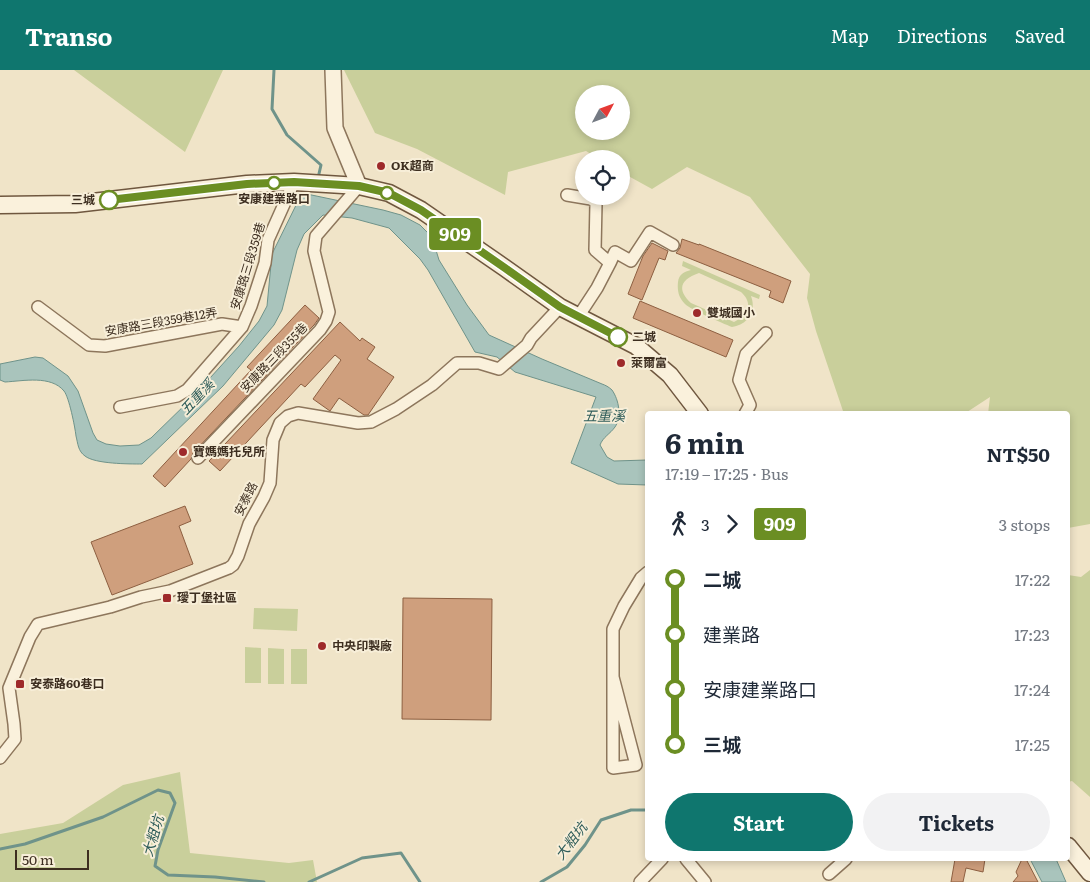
<!DOCTYPE html>
<html lang="en">
<head>
<meta charset="utf-8">
<style>
  body { margin:0; font-family:Literata,"Noto Sans TC",serif; background:#f2f2f3; color:#1f2937; height:100vh; display:flex; flex-direction:column; font-size:19px; white-space:nowrap }
  * { box-sizing:border-box; margin:0 }
  p { font-size:16px; color:#747a83 }
  .icon { flex:none; width:28px; height:28px; fill:none; stroke:currentColor; stroke-width:2; stroke-linecap:round; stroke-linejoin:round }
  .map { position:relative; flex:1; overflow:hidden }
  .details { position:absolute; left:645px; top:341px; width:425px; height:450px; display:flex; flex-direction:column; background:#fff; border-radius:5px; box-shadow:0 2px 8px #0003 }
  .details>* { flex:none }
  .badge { padding:0 10px; border-radius:4px; font-size:18px; line-height:32px }
  .needle { width:32px; rotate:49deg }
  .fabs { position:absolute; left:575px; top:15px; display:grid; gap:10px }
  .fabs a { display:grid; place-items:center; width:55px; height:55px; border-radius:50%; background:#fff; box-shadow:0 2px 8px #0003; font-size:25px }
  .scale { position:absolute; left:15px; bottom:12px; width:74px; box-sizing:border-box; padding-left:5px; border:2px solid #3d2e20; border-top:0; font-size:14px; line-height:18px; white-space:nowrap; color:#3d2e20; -webkit-text-stroke:4px #f7eed8; paint-order:stroke }
  .map>.badge { position:absolute; translate:-50% -50%; box-shadow:0 0 0 2px #fff }
  .legs { display:flex; align-items:center; gap:8px; height:55px; padding:0 20px; font-size:16px }
  .legs p { margin-inline-start:auto }
  .overview { display:flex; align-items:center; justify-content:space-between; height:85px; padding:0 20px }
  h1 { font-size:28px; font-weight:700; line-height:38px }
  .action { display:flex; gap:10px; margin-top:auto; padding:10px 20px }
  .action a { flex:1; height:58px; border-radius:30px; background:#0f766e; color:#fff; font-size:20px; font-weight:700; line-height:58px; text-align:center }
  .action a+a { background:#f2f2f3; color:#1f2937 }
  ul { padding:0 20px; list-style:none }
  li { display:flex; align-items:center; gap:18px; height:55px; font-size:19px }
  li i { display:grid; place-items:center; width:8px; height:100%; margin:0 6px; background:currentColor }
  li i::after { content:''; width:12px; height:12px; margin:-6px; border:4px solid; border-radius:50%; background:#fff }
  li p { margin-inline-start:auto }
  li:first-child i { background:linear-gradient(#0000 50%,currentColor 0) }
  li:last-child i { background:linear-gradient(currentColor 50%,#0000 0) }
  header { display:flex; align-items:center; gap:30px; box-sizing:border-box; height:70px; padding:0 25px; background:#0f766e; color:#fff }
  header strong { font-size:24px }
  nav { display:flex; gap:28px; margin-inline-start:auto; font-size:18px }
  .map>svg:first-child { display:block }
  .green { fill:#c9cf9b; fill-rule:evenodd }
  .water { fill:#a9c4bc; stroke:#6f938a }
  .lines { fill:none; stroke-linecap:round; stroke-linejoin:round }
  .stream { stroke:#6f938a; stroke-width:3 }
  .building { fill:#cf9f7d; stroke:#8d5f41 }
  .minor-casing { stroke:#8d765c; stroke-width:14 }
  .tertiary-casing { stroke:#8d765c; stroke-width:18 }
  .secondary-casing { stroke:#6f573f; stroke-width:19 }
  .minor { stroke:#faf1dc; stroke-width:11 }
  .tertiary { stroke:#faf1dc; stroke-width:15 }
  .secondary { stroke:#faf1dc; stroke-width:16 }
  .line-1-casing { stroke:#fff; stroke-width:11 }
  .line-1 { stroke:#6b8e23; stroke-width:8 }
  .poi-dot { fill:#9e2a2b; stroke:#f7eed8; stroke-width:2 }
  .stop-1-dot { fill:#fff; stroke:#6b8e23; stroke-width:2.5 }
  .labels { text-anchor:middle; stroke-width:4; stroke-linejoin:round; paint-order:stroke }
  .poi-label { font-size:12px; font-weight:bold; fill:#3d2e20; stroke:#f7eed8; text-anchor:start }
  .stop-label { font-size:12px; font-weight:bold; fill:#3d2e20; stroke:#f7eed8 }
  .street-label { font-size:12px; fill:#3d2e20; stroke:#f7eed8 }
  .water-label { font-size:14px; font-style:italic; fill:#2f5d5a; stroke:#f7eed8 }
</style>
</head>
<body>
<header>
<strong>Transo</strong>
<nav><a>Map</a><a>Directions</a><a>Saved</a></nav>
</header>
<div class="map">
<svg width="1090" height="812" viewBox="0 0 1090 812">
  <rect width="100%" height="100%" fill="#f0e4c8"/>
  <path class="green" d="M74 0H223L185 82Z
    M344 0H1090V454L1068 458V344H988L990 327 964 344H844L816 261 807 228 810 204 750 127 687 97 652 119 621 102V89H599L586 81 508 102 505 125 417 79 375 63ZM584 24H621V61H584Z
    M683 191 760 225 759 229 751 226C757 242 747 255 732 257 722 253 691 240 685 234 679 228 677 221 678 212 679 204 684 202 691 200L682 196ZM699 203 741 222C754 234 748 245 734 252L691 233C676 219 681 209 699 203Z
    M1090 500V727L1072 711 1068 712V505L1081 507Z
    M254 538 298 539 297 561 253 559Z
    M245 577 261 578V613H245Z
    M268 578 284 579V614H268Z
    M291 579H307V614H291Z
    M180 702 190 783 289 793 313 790 317 812H0V764L63 753 123 715Z"/>
  <path class="water" d="M302 123 383 140 401 145 420 155 432 167 439 190 467 235 489 265 542 289 602 314C605 315 609 317 612 320 619 330 622 347 615 357 610 364 603 367 600 375L607 387 614 391 647 390V415L618 414 571 393 596 327 515 302 497 287 475 282 428 200 420 189 389 158 352 148 323 145 304 164 297 180 282 240 274 255 223 316 142 394C129 394 95 394 85 386 78 381 78 374 76 366 75 357 69 327 64 321 51 305 23 311 5 312L0 310V294L35 287 43 288 68 306 78 321 93 363 97 370 106 374 120 376 139 375 151 368 191 329 239 276 259 251 267 236 272 184Z
    M1030 789H1056L1066 812H1042Z"/>
  <g class="lines">
    <path class="stream" d="M274 0 272 39 287 65 321 95 318 108
      M0 779 25 774 103 747 158 720 170 723 175 733 158 780 155 796 168 805 215 807 264 812
      M309 812 362 788 401 783 420 812
      M541 812 567 797 585 775 601 750 631 740H648"/>
  </g>
  <path class="building" d="M682 169 699 175V174L791 211 783 233 769 227 771 221 676 183 680 178Z
    M652 173 668 181 665 190 659 188 642 230 628 224 643 186Z
    M640 231 733 270 726 287 633 248Z
    M305 235 319 248 314 255 193 383 191 389 165 417 153 406 251 300 247 297Z
    M340 252 360 271 362 268 375 277 367 289 394 307 368 345H364L339 328 330 341 313 329 341 290 335 285 305 317 301 314 220 401 209 391Z
    M185 436 191 451 179 456 193 494 112 525 91 472Z
    M403 528 492 529 491 650 402 649Z
    M955 789H985L983 802 966 798 963 812H951Z
    M1022 789H1026L1038 812H1013L1018 806 1016 802Z"/>
  <g class="lines">
    <g class="minor-casing">
      <path id="minor" d="M567 125 591 129 596 133 595 180 610 193 597 218 578 247
        M610 193 615 182 631 191 650 162 673 175
        M38 237 89 275 105 276 222 254 242 257
        M120 337 177 326 187 320 242 257 251 236 265 193 268 170 294 112
        M745 344 750 335 739 310 746 284 766 263
        M198 388 320 260 326 251 329 242 314 181 316 166 359 116
        M613 607 636 695 613 698V559L624 536 641 508 648 502
        M0 688 15 669 14 654 9 618 30 567 38 554 110 537 141 527 170 521 229 498 233 495 238 486 249 454 264 427 270 413 273 370 280 353 288 346 298 343 358 353 371 352 396 339 432 315 457 293H479L499 299 527 275 531 268 560 237
        M686 789 705 812
        M829 804 846 789
        M640 812 662 789"/>
    </g>
    <g class="tertiary-casing">
      <path id="tertiary" d="M333 0 335 58 359 116"/>
    </g>
    <g class="secondary-casing">
      <path id="secondary" d="M0 135 75 134 247 114 294 112 359 116 389 123 421 140 505 198 560 237 636 276 670 305 700 344
        M1068 776 1090 803"/>
    </g>
    <use href="#minor" class="minor"/>
    <use href="#tertiary" class="tertiary"/>
    <use href="#secondary" class="secondary"/>
  </g>
  <g class="lines">
    <g class="line-1-casing">
      <path id="line-1" d="M109 130 247 114 294 112 359 116 389 123 421 140 505 198 560 237 618 267"/>
    </g>
    <use href="#line-1" class="line-1"/>
  </g>
  <g class="poi-dot">
    <circle cx="381" cy="96" r="5"/>
    <circle cx="697" cy="243" r="5"/>
    <circle cx="621" cy="293" r="5"/>
    <circle cx="183" cy="382" r="5"/>
    <rect x="162" y="523" width="10" height="10" rx="2.5"/>
    <circle cx="322" cy="576" r="5"/>
    <rect x="15" y="609" width="10" height="10" rx="2.5"/>
  </g>
  <g class="stop-1-dot">
    <circle cx="274" cy="113" r="6"/>
    <circle cx="387" cy="123" r="6"/>
    <circle cx="109" cy="130" r="9"/>
    <circle cx="618" cy="267" r="9"/>
  </g>
  <g class="labels">
    <g class="poi-label">
      <text x="391" y="100">OK超商</text>
      <text x="707" y="247">雙城國小</text>
      <text x="631" y="297">萊爾富</text>
      <text x="193" y="386">寶媽媽托兒所</text>
      <text x="177" y="532">璦丁堡社區</text>
      <text x="332" y="580">中央印製廠</text>
      <text x="30" y="618">安泰路60巷口</text>
    </g>
    <g class="stop-label">
      <text x="274" y="133">安康建業路口</text>
      <text x="95" y="134" text-anchor="end">三城</text>
      <text x="632" y="271" text-anchor="start">二城</text>
    </g>
    <g class="street-label">
      <text transform="translate(248 196) rotate(-73)" y="4">安康路三段359巷</text>
      <text transform="translate(161 252) rotate(-10)" y="4">安康路三段359巷12弄</text>
      <text transform="translate(274 288) rotate(-46)" y="4">安康路三段355巷</text>
      <text transform="translate(246 429) rotate(-63)" y="4">安泰路</text>
    </g>
    <g class="water-label">
      <text transform="translate(197 327) rotate(-47)" y="5">五重溪</text>
      <text x="604" y="351">五重溪</text>
      <text transform="translate(153 766) rotate(-73)" y="5">大粗坑</text>
      <text transform="translate(571 771) rotate(-52)" y="5">大粗坑</text>
    </g>
  </g>
</svg>
<div class="fabs">
<a><svg class="needle" viewBox="-14 -14 28 28"><path d="M0-13l5 13h-10z" fill="#e53935"/><path d="M0 13l5-13h-10z" fill="#747a83"/></svg></a>
<a><svg class="icon" aria-label="locate" viewBox="0 0 24 24"><circle cx="12" cy="12" r="6"/><path d="M12 2v4M12 18v4M2 12h4M18 12h4"/></svg></a>
</div>
<div class="scale">50 m</div>
<b class="badge" style="left:455px;top:164px;background:#6b8e23;color:#fff">909</b>
<section class="details">
<div class="overview"><div><h1>6 min</h1><p>17:19 – 17:25 · Bus</p></div><b>NT$50</b></div>
<div class="legs"><svg class="icon" aria-label="walk" viewBox="0 0 24 24"><circle cx="13" cy="4" r="2"/><path d="M13 8l-2 6 4 7M11 14l-3 7M7 12l3-4h3l4 4"/></svg>3<svg class="icon" aria-label="forward" viewBox="0 0 24 24"><path d="M9 5l7 7-7 7"/></svg><b class="badge" style="background:#6b8e23;color:#fff">909</b><p>3 stops</p></div>
<ul>
<li><i style="color:#6b8e23"></i><b>二城</b><p>17:22</p></li>
<li><i style="color:#6b8e23"></i><span>建業路</span><p>17:23</p></li>
<li><i style="color:#6b8e23"></i><span>安康建業路口</span><p>17:24</p></li>
<li><i style="color:#6b8e23"></i><b>三城</b><p>17:25</p></li>
</ul>
<div class="action"><a>Start</a><a>Tickets</a></div>
</section>
</div>
</body>
</html>
